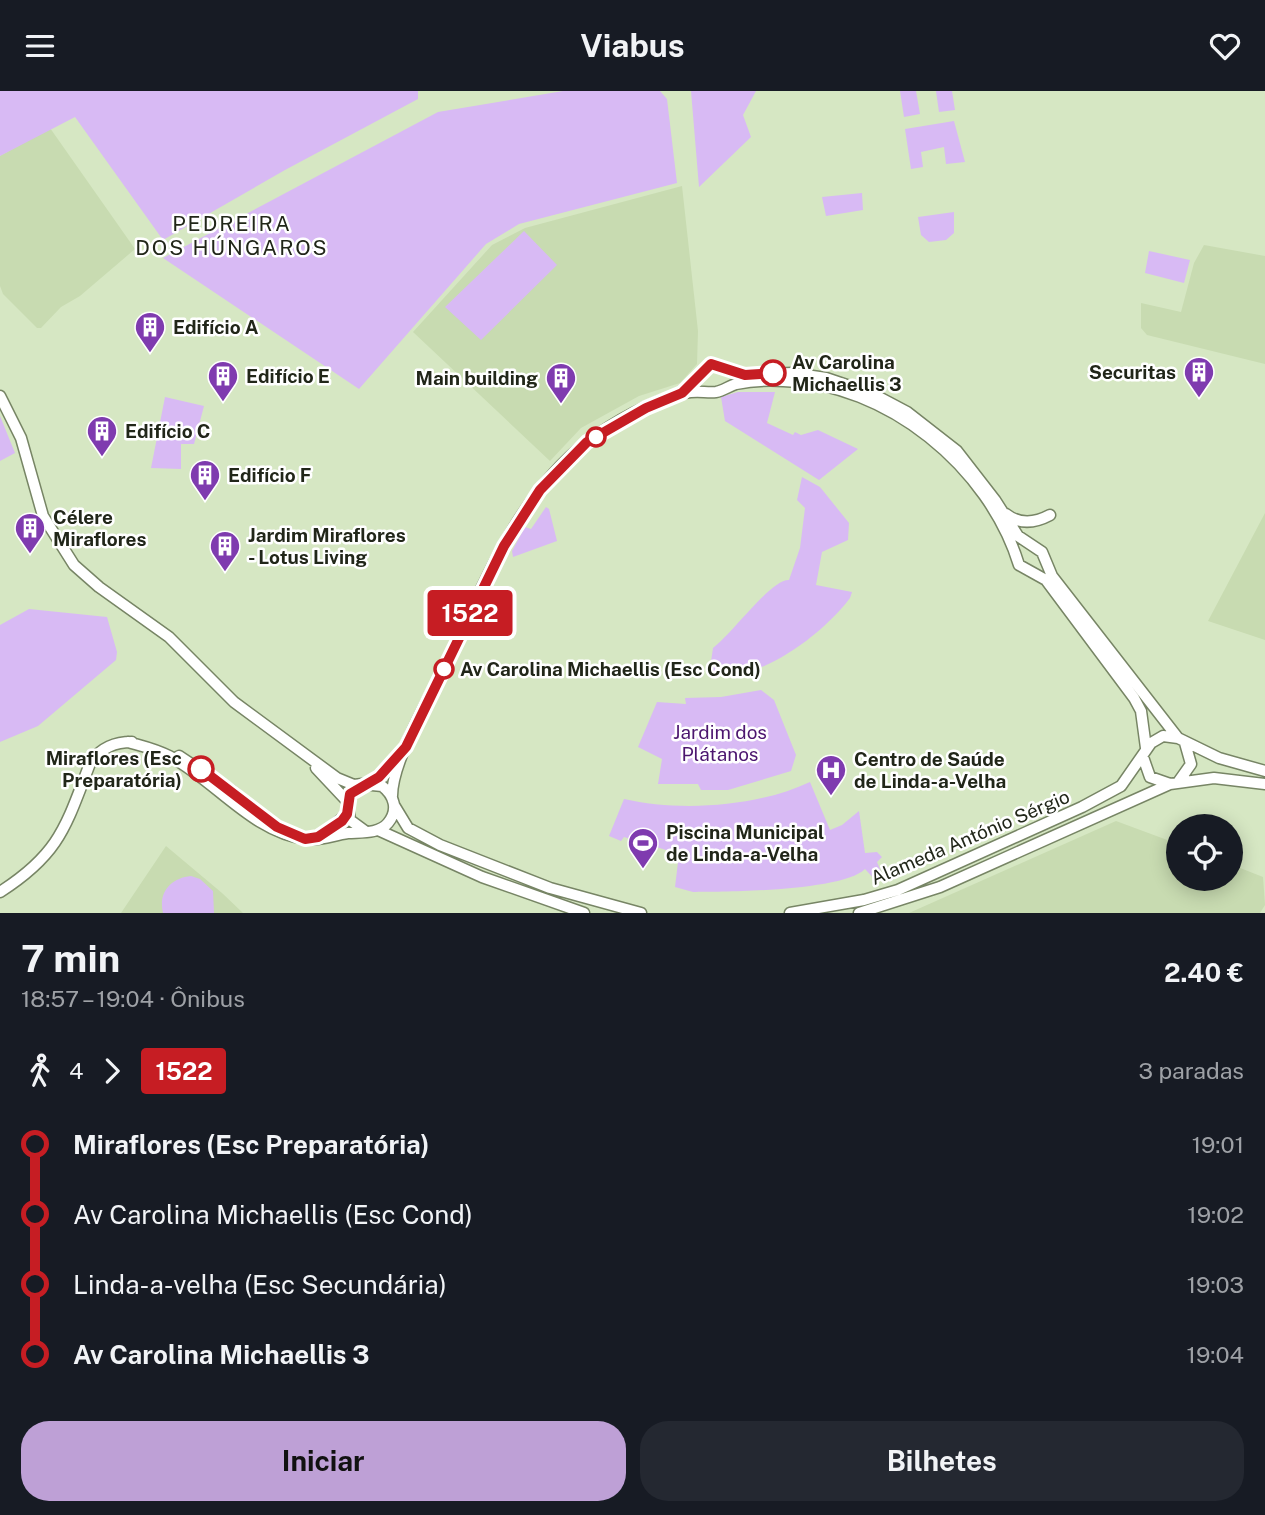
<!DOCTYPE html>
<html lang="pt">
<head>
<meta charset="utf-8">
<style>
  body { margin:0; font-family:"Public Sans",sans-serif; background:#242831; color:#f1f3f6; height:100vh; display:flex; flex-direction:column; font-size:26px; white-space:nowrap }
  * { box-sizing:border-box; margin:0 }
  p { font-size:23px; color:#9ea1a6 }
  .icon { flex:none; width:38px; height:38px; fill:none; stroke:currentColor; stroke-width:2; stroke-linecap:round; stroke-linejoin:round }
  .map { position:relative; height:822px; overflow:hidden }
  .details { display:flex; flex-direction:column; background:#171b24; flex:1 }
  .details>* { flex:none }
  .badge { padding:0 14px; border-radius:5px; font-size:24px; line-height:46px }
  .fabs { position:absolute; left:1166px; top:723px; display:grid; gap:14px }
  .fabs a { display:grid; place-items:center; width:77px; height:77px; border-radius:50%; background:#171b24; box-shadow:0 4px 18px #0003; font-size:35px }
  .map>.badge { position:absolute; translate:-50% -50%; box-shadow:0 0 0 4px #fff }
  .legs { display:flex; align-items:center; gap:10px; height:77px; padding:0 21px; font-size:23px }
  .legs p { margin-inline-start:auto }
  .summary { display:flex; align-items:center; justify-content:space-between; height:119px; padding:0 21px }
  h1 { font-size:38px; font-weight:700; line-height:52px }
  .action { display:flex; gap:14px; margin-top:auto; padding:14px 21px }
  .action a { flex:1; height:80px; border-radius:28px; background:#bea0d6; color:#111; font-size:28px; font-weight:700; line-height:80px; text-align:center }
  .action a+a { background:#242831; color:#f1f3f6 }
  ul { padding:0 21px; list-style:none }
  li { display:flex; align-items:center; gap:24px; height:70px; font-size:26px }
  li i { display:grid; place-items:center; width:10px; height:100%; margin:0 9px; background:currentColor }
  li i::after { content:''; width:18px; height:18px; margin:-9px; border:5px solid; border-radius:50%; background:#171b24 }
  li p { margin-inline-start:auto }
  li:first-child i { background:linear-gradient(#0000 50%,currentColor 0) }
  li:last-child i { background:linear-gradient(currentColor 50%,#0000 0) }
  header { display:flex; justify-content:space-between; align-items:center; height:91px; padding:0 21px; background:#171b24; font-size:32px; font-weight:700 }
  .map>svg:first-child { display:block }
  .built { fill:#c8dbb1 }
  .green { fill:#d8baf4 }
  .lines { fill:none; stroke-linecap:round; stroke-linejoin:round }
  .minor-casing { stroke:#778565; stroke-width:13 }
  .minor { stroke:#fff; stroke-width:10 }
  .line-1-casing { stroke:#fff; stroke-width:16 }
  .line-1 { stroke:#c61d23; stroke-width:10 }
  .stop-1-dot { fill:#fff; stroke:#c61d23; stroke-width:3.5 }
  .labels { text-anchor:middle; stroke-width:5; stroke-linejoin:round; paint-order:stroke }
  .poi-label { font-size:19px; font-weight:bold; fill:#212619; stroke:#fff; text-anchor:start }
  .stop-label { font-size:19px; font-weight:bold; fill:#212619; stroke:#fff; text-anchor:start }
  .park-label { font-size:19px; fill:#4c166f; stroke:#fff }
  .street-label { font-size:19px; fill:#212619; stroke:#fff }
  .neighbourhood-label { font-size:21px; letter-spacing:2px; fill:#212619; stroke:#fff }
</style>
</head>
<body>
<header><svg class="icon" aria-label="menu" viewBox="0 0 24 24"><path d="M4 6h16M4 12h16M4 18h16"/></svg>Viabus<svg class="icon" aria-label="heart" viewBox="0 0 24 24"><path d="M12 20l-8-8c-3-5 5-10 8-4 3-6 11-1 8 4z"/></svg></header>
<div class="map">
<svg width="1265" height="822" viewBox="0 0 1265 822">
  <rect width="100%" height="100%" fill="#d6e7c3"/>
  <path class="built" d="M50 37 135 158 80 205 61 216 41 237H37L3 203 0 195V65Z
    M682 95 698 240 697 273 680 292 639 305 581 337 550 370 413 241 492 154 525 137Z
    M1204 154 1265 165V273L1147 244 1141 237V212L1181 221 1194 172Z
    M1265 422V549L1208 530Z
    M1116 730 1178 753V788H1230V773L1263 786 1265 814 1260 822H909Z
    M166 755 222 802 243 822H121Z"/>
  <path class="green" d="M0 0H418V8L285 79 163 149 75 26 0 65Z
    M563 0H660L667 8 677 92 519 133 486 153 359 298 163 167 438 21Z
    M691 0H756L743 24 751 46 699 96Z
    M900 0H916L920 23 904 26Z
    M936 0H952L955 19 939 21Z
    M954 30 965 71 946 73 944 56 921 61 923 76 911 78 905 38Z
    M862 102 863 119 826 125 822 106Z
    M954 121V142L946 149 929 151 921 144 918 126Z
    M524 140 557 174 481 249 445 216Z
    M1149 160 1190 169 1184 192 1145 182Z
    M738 301H775L767 332 793 344 795 341 801 344 818 339 858 358 819 389 725 330 721 306Z
    M165 306 204 315 194 353H181V378L151 377Z
    M0 325 15 362 0 370Z
    M802 386 820 396 849 432 848 449 822 461 816 494 852 501 850 507C822 544 758 593 709 584L713 557C732 543 771 488 789 489L800 457 805 417 797 409Z
    M546 416 549 418 557 450 513 466 512 460 525 436 531 438Z
    M29 518 107 526 117 561 116 569 38 635 0 651V534Z
    M761 599 774 609 796 664 791 680 728 699H701L698 693H658L662 668 638 656 657 611 686 613 685 607 721 606Z
    M810 691 830 739 842 734 859 720 865 762 877 761 882 766 877 771 882 783 876 790 865 778C843 800 727 801 693 801L675 796 679 763 624 746 621 750 609 745 624 708C680 721 757 716 810 691Z
    M191 785 200 788 213 800 214 822H163C158 801 171 787 191 785Z"/>
  <g class="lines">
    <g class="minor-casing">
      <path id="minor" d="M684 301 711 273 745 284 792 282 826 287 873 303 907 321 957 360 995 409 1018 445 1042 461 1052 485 1178 647
        M0 305 21 347 43 425 74 474 99 496 169 546 234 611 337 687 354 694 362 693
        M1006 423C1020 434 1035 432 1050 424
        M128 651C142 655 156 658 169 665 214 688 253 742 306 748 321 750 333 744 348 742 361 741 379 743 388 732 399 719 394 704 382 695L362 693 347 710 350 729 365 740
        M179 665 232 700 252 717
        M1143 666 1150 686 1170 693
        M316 677 347 710
        M1179 690 1191 673 1185 652
        M368 692 379 686 401 662
        M392 705C392 669 432 603 448 569 484 493 518 405 586 352 614 331 651 310 685 302 696 299 706 302 716 301 723 300 729 295 736 293 751 290 768 289 783 290 887 292 989 376 1019 474L1046 489 1134 607 1141 620 1146 657
        M394 714 408 737 440 754 550 797 641 822
        M378 739 482 786 584 822
        M324 743 347 723
        M0 801C61 762 66 734 91 670 102 657 114 651 132 651
        M790 822 864 809 898 799 1082 716 1121 695 1151 652 1163 645 1178 647 1219 667 1265 680
        M859 822 940 796 1170 693 1214 687 1265 693"/>
    </g>
    <use href="#minor" class="minor"/>
  </g>
  <g class="lines">
    <g class="line-1-casing">
      <path id="line-1" d="M201 678 277 736 305 748 318 746 342 730 347 723 350 703 379 686 406 656 504 455 540 399 587 351 646 317 682 302 711 273 745 284 773 282"/>
    </g>
    <use href="#line-1" class="line-1"/>
  </g>
  <defs>
    <g id="building-pin" transform="scale(1.575)"><path d="M0 17L-7.5 6A9.5 9.5 0 1 1 7.5 6Z" fill="#7f3baf" stroke="#fff"/><path d="M-4-6H4V6H1V3H-1V6H-4ZM-2.5-4.3h1.7v1.8h-1.7ZM.8-4.3h1.7v1.8H.8ZM-2.5-1h1.7V.8h-1.7ZM.8-1h1.7V.8H.8Z" fill="#fff"/></g>
    <g id="hospital-pin" transform="scale(1.575)"><path d="M0 17L-7.5 6A9.5 9.5 0 1 1 7.5 6Z" fill="#7f3baf" stroke="#fff"/><path d="M-5-5h3v3.5h4V-5h3V5h-3V1.5h-4V5h-3Z" fill="#fff"/></g>
    <g id="stadium-pin" transform="scale(1.575)"><path d="M0 17L-7.5 6A9.5 9.5 0 1 1 7.5 6Z" fill="#7f3baf" stroke="#fff"/><path d="M0-5a6.5 5 0 1 0 0 10a6.5 5 0 1 0 0-10ZM-3.5-1.8h7v3.6h-7Z" fill="#fff"/></g>
  </defs>
  <g fill-rule="evenodd">
    <use href="#building-pin" x="150" y="236"/>
    <use href="#building-pin" x="1199" y="281"/>
    <use href="#building-pin" x="223" y="285"/>
    <use href="#building-pin" x="561" y="287"/>
    <use href="#building-pin" x="102" y="340"/>
    <use href="#building-pin" x="205" y="384"/>
    <use href="#building-pin" x="30" y="437"/>
    <use href="#building-pin" x="225" y="455"/>
    <use href="#hospital-pin" x="831" y="679"/>
    <use href="#stadium-pin" x="643" y="752"/>
  </g>
  <g class="stop-1-dot">
    <circle cx="773" cy="282" r="12"/>
    <circle cx="596" cy="346" r="9"/>
    <circle cx="444" cy="578" r="9"/>
    <circle cx="201" cy="678" r="12"/>
  </g>
  <g class="labels">
    <g class="poi-label">
      <text x="173" y="243">Edifício A</text>
      <text x="1176" y="288" text-anchor="end">Securitas</text>
      <text x="246" y="292">Edifício E</text>
      <text x="538" y="294" text-anchor="end">Main building</text>
      <text x="125" y="347">Edifício C</text>
      <text x="228" y="391">Edifício F</text>
      <text x="53" y="433">Célere<tspan x="53" dy="22">Miraflores</tspan></text>
      <text x="248" y="451">Jardim Miraflores<tspan x="248" dy="22">- Lotus Living</tspan></text>
      <text x="854" y="675">Centro de Saúde<tspan x="854" dy="22">de Linda-a-Velha</tspan></text>
      <text x="666" y="748">Piscina Municipal<tspan x="666" dy="22">de Linda-a-Velha</tspan></text>
    </g>
    <g class="stop-label">
      <text x="792" y="278">Av Carolina<tspan x="792" dy="22">Michaellis 3</tspan></text>
      <text x="460" y="585">Av Carolina Michaellis (Esc Cond)</text>
      <text x="182" y="674" text-anchor="end">Miraflores (Esc<tspan x="182" dy="22">Preparatória)</tspan></text>
    </g>
    <g class="park-label">
      <text x="720" y="648">Jardim dos<tspan x="720" dy="22">Plátanos</tspan></text>
    </g>
    <g class="street-label">
      <text transform="translate(970 746) rotate(-23)" y="7">Alameda António Sérgio</text>
    </g>
    <g class="neighbourhood-label">
      <text x="232" y="140">PEDREIRA<tspan x="232" dy="24">DOS HÚNGAROS</tspan></text>
    </g>
  </g>
</svg>
<div class="fabs">
<a><svg class="icon" aria-label="locate" viewBox="0 0 24 24"><circle cx="12" cy="12" r="6"/><path d="M12 2v4M12 18v4M2 12h4M18 12h4"/></svg></a>
</div>
<b class="badge" style="left:470px;top:522px;background:#c61d23;color:#fff">1522</b>
</div>
<section class="details">
<div class="summary"><div><h1>7 min</h1><p>18:57 – 19:04 · Ônibus</p></div><b>2.40 €</b></div>
<div class="legs"><svg class="icon" aria-label="walk" viewBox="0 0 24 24"><circle cx="13" cy="4" r="2"/><path d="M13 8l-2 6 4 7M11 14l-3 7M7 12l3-4h3l4 4"/></svg>4<svg class="icon" aria-label="forward" viewBox="0 0 24 24"><path d="M9 5l7 7-7 7"/></svg><b class="badge" style="background:#c61d23;color:#fff">1522</b><p>3 paradas</p></div>
<ul>
<li><i style="color:#c61d23"></i><b>Miraflores (Esc Preparatória)</b><p>19:01</p></li>
<li><i style="color:#c61d23"></i><span>Av Carolina Michaellis (Esc Cond)</span><p>19:02</p></li>
<li><i style="color:#c61d23"></i><span>Linda-a-velha (Esc Secundária)</span><p>19:03</p></li>
<li><i style="color:#c61d23"></i><b>Av Carolina Michaellis 3</b><p>19:04</p></li>
</ul>
<div class="action"><a>Iniciar</a><a>Bilhetes</a></div>
</section>
</body>
</html>
